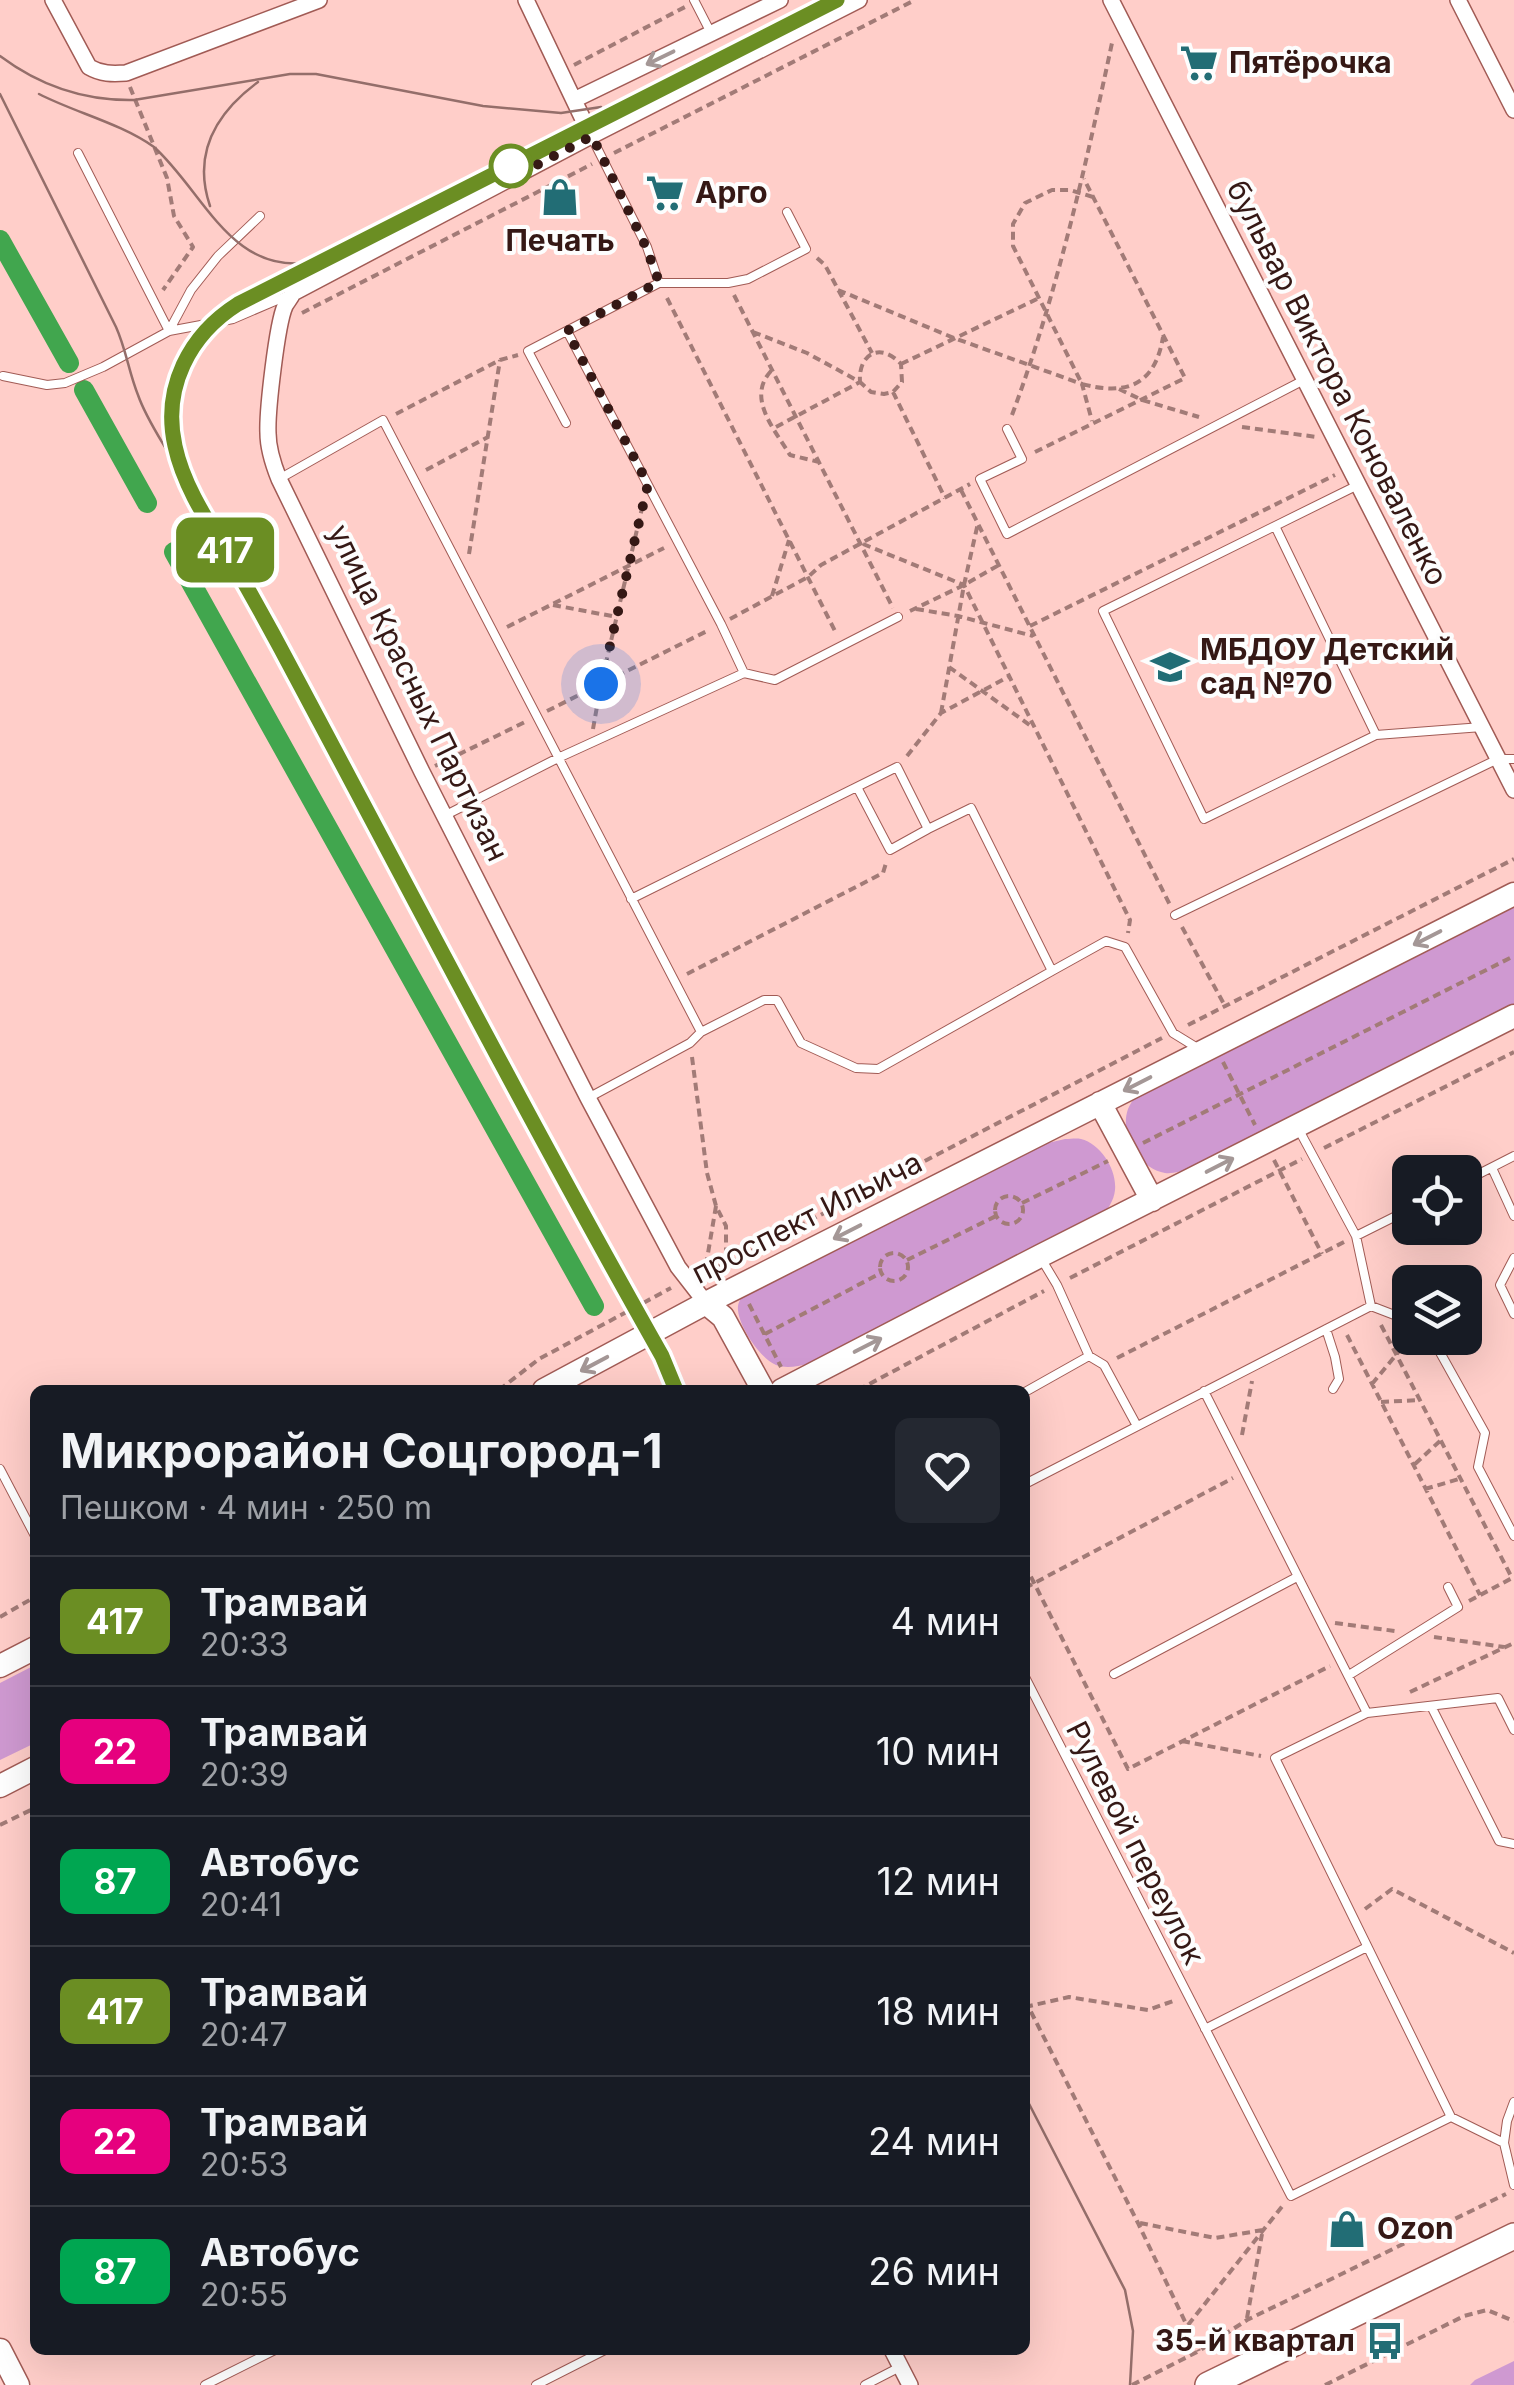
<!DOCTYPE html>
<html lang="ru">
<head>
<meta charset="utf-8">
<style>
  body { margin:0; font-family:Inter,sans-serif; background:#242831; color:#f1f3f6; height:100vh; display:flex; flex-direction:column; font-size:38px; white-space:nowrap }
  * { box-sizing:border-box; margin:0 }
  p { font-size:32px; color:#9ea1a6 }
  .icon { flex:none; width:55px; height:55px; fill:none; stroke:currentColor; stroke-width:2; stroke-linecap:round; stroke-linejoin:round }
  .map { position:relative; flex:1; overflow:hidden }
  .sheet { position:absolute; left:30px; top:1385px; width:1000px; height:970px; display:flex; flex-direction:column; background:#171b24; border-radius:15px; box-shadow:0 10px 40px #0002 }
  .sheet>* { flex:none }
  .badge { padding:0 20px; border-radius:15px; font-size:35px; line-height:65px }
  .buttons { position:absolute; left:1392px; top:1155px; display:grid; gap:20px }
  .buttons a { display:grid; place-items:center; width:90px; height:90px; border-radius:15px; background:#171b24; box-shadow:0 10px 40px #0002; font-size:50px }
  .you { position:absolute; width:50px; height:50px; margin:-25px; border:8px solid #fff; border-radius:50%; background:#1a73e8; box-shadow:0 0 0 15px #1a73e833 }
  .map>.badge { position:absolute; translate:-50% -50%; box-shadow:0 0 0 5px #fff }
  .round { display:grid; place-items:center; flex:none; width:105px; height:105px; border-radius:15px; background:#242831 }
  .overview { display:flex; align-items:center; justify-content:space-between; height:170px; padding:0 30px }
  h1 { font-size:48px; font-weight:700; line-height:75px }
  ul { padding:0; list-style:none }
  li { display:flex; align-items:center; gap:30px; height:130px; padding:0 30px; border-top:2px solid #363941 }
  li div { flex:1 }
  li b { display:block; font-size:38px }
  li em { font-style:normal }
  li .badge { min-width:110px; font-weight:700; text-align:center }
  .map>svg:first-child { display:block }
  .green { fill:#cf99d1 }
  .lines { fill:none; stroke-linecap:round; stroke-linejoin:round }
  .canal { stroke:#41a64e; stroke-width:20 }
  .lane-casing { stroke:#a15b55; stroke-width:10 }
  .street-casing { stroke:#a15b55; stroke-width:18 }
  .secondary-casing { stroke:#a15b55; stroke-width:25 }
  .primary-casing { stroke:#a15b55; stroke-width:28 }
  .path { stroke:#a27b77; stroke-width:4; stroke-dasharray:8 5; stroke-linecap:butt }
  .lane { stroke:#fff; stroke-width:8 }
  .street { stroke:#fff; stroke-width:15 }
  .secondary { stroke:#fff; stroke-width:22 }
  .primary { stroke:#fff; stroke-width:25 }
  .tram { stroke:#946e6a; stroke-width:2.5 }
  .oneway { stroke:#a49796 }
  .line-casing { stroke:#fff; stroke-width:22 }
  .line { stroke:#6b8e23; stroke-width:15 }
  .walk { stroke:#351815; stroke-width:10; stroke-dasharray:0 18 }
  .stop-dot { fill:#fff; stroke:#6b8e23; stroke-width:5 }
  .labels { text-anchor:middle; stroke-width:8; stroke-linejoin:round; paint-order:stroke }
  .poi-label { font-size:30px; font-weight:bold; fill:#351815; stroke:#fdfdfd; text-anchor:start }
  .street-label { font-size:30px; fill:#351815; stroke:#fdfdfd }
</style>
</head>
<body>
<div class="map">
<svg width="1514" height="2385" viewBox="0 0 1514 2385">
  <rect width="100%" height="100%" fill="#ffcec9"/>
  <path class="green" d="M1514 903V1005L1189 1169C1181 1171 1173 1174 1165 1173 1139 1169 1119 1134 1128 1109 1130 1104 1133 1100 1136 1095Z
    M1065 1139C1071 1139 1076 1138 1081 1139 1101 1144 1117 1170 1115 1190 1114 1201 1107 1210 1101 1218L808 1364C798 1366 787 1369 776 1365 760 1359 736 1323 738 1306 739 1300 742 1297 745 1292L1048 1143Z
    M35 1665V1743L0 1760V1683Z
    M1514 2361V2385H1470L1475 2380Z"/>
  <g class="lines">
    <path class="canal" d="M0 240 69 363
      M84 390 147 503
      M174 552 594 1306"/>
    <g class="lane-casing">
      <path id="lane" d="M694 0 711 33
        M78 153 169 331
        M659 283H728L748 279 806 249 787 212
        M169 331 191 290 218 256 260 216
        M567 331 721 624 744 673
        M3 376 47 385 65 383 103 367 169 331 233 319 289 295
        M566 423 528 351 659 283 647 247 591 136
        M1007 429 1022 459 980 479 1007 534 1304 380
        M279 479 383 420 701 1032 690 1043 588 1098
        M1358 485 1103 611 1204 819 1376 735 1482 727
        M1275 526 1376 735
        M857 787 890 850 928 829
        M444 816 558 758 744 673 775 680 898 617
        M631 899 897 767 928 829 971 808 1052 971 1106 941 1125 947 1173 1033 1199 1049
        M1175 915 1498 759H1514
        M701 1032 764 1000H777L801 1043 856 1068 878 1069 1052 971
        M1492 1168 1514 1216
        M1465 1181 1514 1156
        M1356 1236 1410 1209
        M1514 1258 1500 1285 1514 1314
        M1371 1306 1410 1321
        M1326 1329 1335 1357 1339 1379 1333 1389
        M1432 1338 1485 1433 1478 1467 1514 1536
        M1089 1356 1104 1365 1137 1426
        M1204 1391 1367 1713 1498 1698 1514 1730
        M1025 1392 1089 1356 1057 1285 1042 1260
        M0 1469 35 1536
        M1025 1484 1371 1306 1356 1236 1299 1130
        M1114 1674 1297 1577
        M1349 1675 1458 1607 1448 1587
        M1025 1677 1291 2196 1451 2117 1504 2143 1507 2121 1514 2102
        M1431 1706 1499 1841 1514 1844
        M1367 1713 1275 1758 1451 2117
        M1205 2029 1367 1947
        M1504 2143 1514 2185
        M205 2385 275 2350
        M536 2385 605 2350
        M865 2385 900 2367"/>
    </g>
    <g class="street-casing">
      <path id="street" d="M53 0 89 67C101 74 112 74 126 73L319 0
        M526 0 591 136
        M1111 0 1514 790
        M1458 0 1514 110
        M574 100 780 0
        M706 1303 678 1267 588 1098 422 772 279 479C273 464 268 448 268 433 267 411 277 324 285 306 287 302 291 298 293 293L591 136 859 0
        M892 2350 910 2385"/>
    </g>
    <g class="secondary-casing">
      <path id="secondary" d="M1100 1103 1152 1200
        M706 1303 723 1317 763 1390
        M544 1390 706 1303 1514 894
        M782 1390 1040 1256 1514 1016
        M0 1666 35 1648
        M0 1786 35 1768
        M0 2350 18 2385"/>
    </g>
    <g class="primary-casing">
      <path id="primary" d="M1208 2385 1514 2236"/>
    </g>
    <path class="path" d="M574 65 685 7
      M130 87 167 178 174 216 193 247 163 290
      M614 153 915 0
      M1093 197 1070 190H1052L1025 203 1013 224V246L1082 384C1127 396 1155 385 1163 337
      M817 258 825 265 872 353
      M838 290 954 338 1082 384 1092 421
      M734 295 893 608
      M667 298 836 633
      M302 313 592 164
      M753 332 807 353 860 382 871 392 884 394 893 392 902 382 901 364C881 342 858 353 860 382
      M901 364 1037 299
      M771 371C746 398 775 430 790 455L819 462
      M1119 389 1142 400 1199 417
      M893 392 945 498
      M396 414 500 360 518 355
      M1012 415C1057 294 1085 169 1112 43
      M776 427 860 382
      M1242 427 1317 437
      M1035 452 1185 378 1084 179
      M426 470 488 437
      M961 490 1170 905
      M863 544 964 585 1130 920 1128 933
      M469 554 500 360
      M772 596 789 540
      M553 605 617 617
      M916 609 958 616 1033 636
      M910 611 964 585 999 565
      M730 619 808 577 821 565 970 484
      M1030 626 1335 475
      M507 627 664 548
      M949 667 1031 726
      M547 711 709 630
      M941 713 964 585 978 523
      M593 729 601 684 643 504
      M907 756 941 713 1008 677
      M435 766 525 722
      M1182 927 1225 1006
      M687 974 883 873 886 863
      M1188 1025 1514 859
      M692 1057 707 1173 716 1206 726 1226V1263
      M1223 1062 1255 1125
      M1143 1143 1514 956
      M1324 1148 1514 1052
      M1274 1160 1322 1254
      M995 1210a14 14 0 1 1 28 0a14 14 0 1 1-28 0Z
      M1022 1203 1108 1161
      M716 1206 705 1271 726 1264 1162 1038
      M880 1267a14 14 0 1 1 28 0a14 14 0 1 1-28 0Z
      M907 1260 996 1216
      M1070 1278 1302 1159
      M749 1304 781 1367
      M1381 1325 1512 1578
      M765 1334 881 1273
      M1347 1335 1480 1595
      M1117 1358 1344 1242
      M1372 1384 1410 1338
      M499 1390 539 1359 671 1288
      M858 1390 1044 1291
      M1381 1402 1420 1400
      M1242 1435 1252 1381
      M1415 1464 1441 1440
      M1425 1489 1459 1479
      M1025 1565 1128 1769 1330 1666
      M1025 1588 1233 1478
      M1469 1601 1514 1577
      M0 1617 35 1597
      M1335 1623 1395 1631
      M1434 1637 1504 1647
      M1410 1692 1514 1643
      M1182 1741 1261 1756
      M0 1825 35 1808
      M1365 1909 1392 1889 1514 1953
      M1025 2000 1138 2223 1199 2351
      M1025 2007 1069 1997 1148 2010 1176 2000
      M1140 2223 1215 2238 1263 2230
      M1247 2318 1262 2234
      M1188 2325 1284 2204
      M1132 2385 1199 2351 1247 2320 1506 2194
      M1325 2385 1464 2316 1487 2310 1514 2321"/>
    <use href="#lane" class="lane"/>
    <use href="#street" class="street"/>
    <use href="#secondary" class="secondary"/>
    <use href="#primary" class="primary"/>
    <path class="tram" d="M0 56C40 86 85 101 134 100L290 74H316L483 106 561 113 601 107
      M0 94 116 327C126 349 129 373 138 395 146 418 160 438 172 459
      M39 94C76 113 120 123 154 147 204 192 231 276 312 262
      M210 206C192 153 216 113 258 82
      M676 1390 662 1356C537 1136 421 911 302 688 279 645 256 603 232 561 211 525 184 488 175 446 162 388 189 335 238 303L837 0
      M1025 2096 1125 2290 1133 2331 1130 2385"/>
  </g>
  <defs><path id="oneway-shaft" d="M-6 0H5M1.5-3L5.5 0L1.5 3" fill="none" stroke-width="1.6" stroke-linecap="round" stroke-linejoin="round" transform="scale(2.5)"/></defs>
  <g class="oneway">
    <use href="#oneway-shaft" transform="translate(660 58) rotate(154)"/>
    <use href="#oneway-shaft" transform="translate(1427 938) rotate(153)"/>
    <use href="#oneway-shaft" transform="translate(1137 1084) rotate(153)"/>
    <use href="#oneway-shaft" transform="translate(1220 1165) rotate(-27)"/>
    <use href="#oneway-shaft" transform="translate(847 1232) rotate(153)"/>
    <use href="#oneway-shaft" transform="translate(868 1345) rotate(-27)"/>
    <use href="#oneway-shaft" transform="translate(594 1364) rotate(152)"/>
  </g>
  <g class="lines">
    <g class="line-casing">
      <path id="line" d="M676 1390 662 1356C536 1133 418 906 298 681 277 641 255 601 232 561 210 525 184 488 175 446 162 388 189 335 238 304L837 0"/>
    </g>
    <use href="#line" class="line"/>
    <path class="walk" d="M511 166 516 176 592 136 646 247 659 282 567 331 648 484 601 684"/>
  </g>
  <defs>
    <g id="supermarket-bare" transform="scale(3)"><path d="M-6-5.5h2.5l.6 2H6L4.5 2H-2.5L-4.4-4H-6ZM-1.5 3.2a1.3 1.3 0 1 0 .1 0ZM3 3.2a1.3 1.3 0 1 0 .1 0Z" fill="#226d75" stroke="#fdfdfd" stroke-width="2.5" paint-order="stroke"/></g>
    <g id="shop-bare" transform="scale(3)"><path d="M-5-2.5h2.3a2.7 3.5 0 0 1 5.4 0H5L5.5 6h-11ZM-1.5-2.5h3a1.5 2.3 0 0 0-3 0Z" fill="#226d75" stroke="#fdfdfd" stroke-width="2.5" paint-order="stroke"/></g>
    <g id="school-bare" transform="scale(3)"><path d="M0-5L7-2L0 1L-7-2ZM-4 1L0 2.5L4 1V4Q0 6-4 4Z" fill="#226d75" stroke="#fdfdfd" stroke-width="2.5" paint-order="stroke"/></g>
    <g id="bus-bare" transform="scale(3)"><path d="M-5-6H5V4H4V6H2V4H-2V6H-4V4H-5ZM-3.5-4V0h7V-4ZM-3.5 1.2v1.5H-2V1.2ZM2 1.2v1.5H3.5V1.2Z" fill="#226d75" stroke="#fdfdfd" stroke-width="2.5" paint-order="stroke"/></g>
  </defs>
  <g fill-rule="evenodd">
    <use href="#supermarket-bare" x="1199" y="63"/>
    <use href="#supermarket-bare" x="665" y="193"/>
    <use href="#shop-bare" x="560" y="197"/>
    <use href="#school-bare" x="1170" y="667"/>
    <use href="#shop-bare" x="1347" y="2229"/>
    <use href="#bus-bare" x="1385" y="2341"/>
  </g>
  <circle class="stop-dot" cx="511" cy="166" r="20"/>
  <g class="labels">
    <g class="poi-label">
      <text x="1229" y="73">Пятёрочка</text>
      <text x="695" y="203">Арго</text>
      <text x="560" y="251" text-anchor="middle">Печать</text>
      <text x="1200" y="660">МБДОУ Детский<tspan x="1200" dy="34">сад №70</tspan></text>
      <text x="1377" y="2239">Ozon</text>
      <text x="1355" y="2351" text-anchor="end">35-й квартал</text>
    </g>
    <g class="street-label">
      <text transform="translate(1337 383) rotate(63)" y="10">бульвар Виктора Коноваленко</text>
      <text transform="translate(418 693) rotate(64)" y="10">улица Красных Партизан</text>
      <text transform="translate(807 1218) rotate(-27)" y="10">проспект Ильича</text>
      <text transform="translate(1135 1843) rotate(63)" y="10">Рулевой переулок</text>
    </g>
  </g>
</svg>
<div class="buttons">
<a><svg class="icon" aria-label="locate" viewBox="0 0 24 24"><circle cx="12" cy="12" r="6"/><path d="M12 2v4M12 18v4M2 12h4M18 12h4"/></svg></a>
<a><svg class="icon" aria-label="layers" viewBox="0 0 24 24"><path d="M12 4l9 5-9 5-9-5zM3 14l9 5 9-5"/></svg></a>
</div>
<div class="you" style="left:601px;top:684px"></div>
<b class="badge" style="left:225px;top:550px;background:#6b8e23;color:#fff">417</b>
<section class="sheet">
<div class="overview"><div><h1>Микрорайон Соцгород-1</h1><p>Пешком · 4 мин · 250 m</p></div><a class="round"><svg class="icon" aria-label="heart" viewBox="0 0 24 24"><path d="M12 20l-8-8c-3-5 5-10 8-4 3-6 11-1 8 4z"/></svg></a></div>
<ul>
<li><span class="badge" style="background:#6b8e23;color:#fff">417</span><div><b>Трамвай</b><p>20:33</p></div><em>4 мин</em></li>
<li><span class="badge" style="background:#e6007e;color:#fff">22</span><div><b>Трамвай</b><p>20:39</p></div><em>10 мин</em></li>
<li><span class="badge" style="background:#00a651;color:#fff">87</span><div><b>Автобус</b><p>20:41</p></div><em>12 мин</em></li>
<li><span class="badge" style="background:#6b8e23;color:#fff">417</span><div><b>Трамвай</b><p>20:47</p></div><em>18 мин</em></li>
<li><span class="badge" style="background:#e6007e;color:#fff">22</span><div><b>Трамвай</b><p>20:53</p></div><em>24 мин</em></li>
<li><span class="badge" style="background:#00a651;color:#fff">87</span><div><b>Автобус</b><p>20:55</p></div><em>26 мин</em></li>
</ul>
</section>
</div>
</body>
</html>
